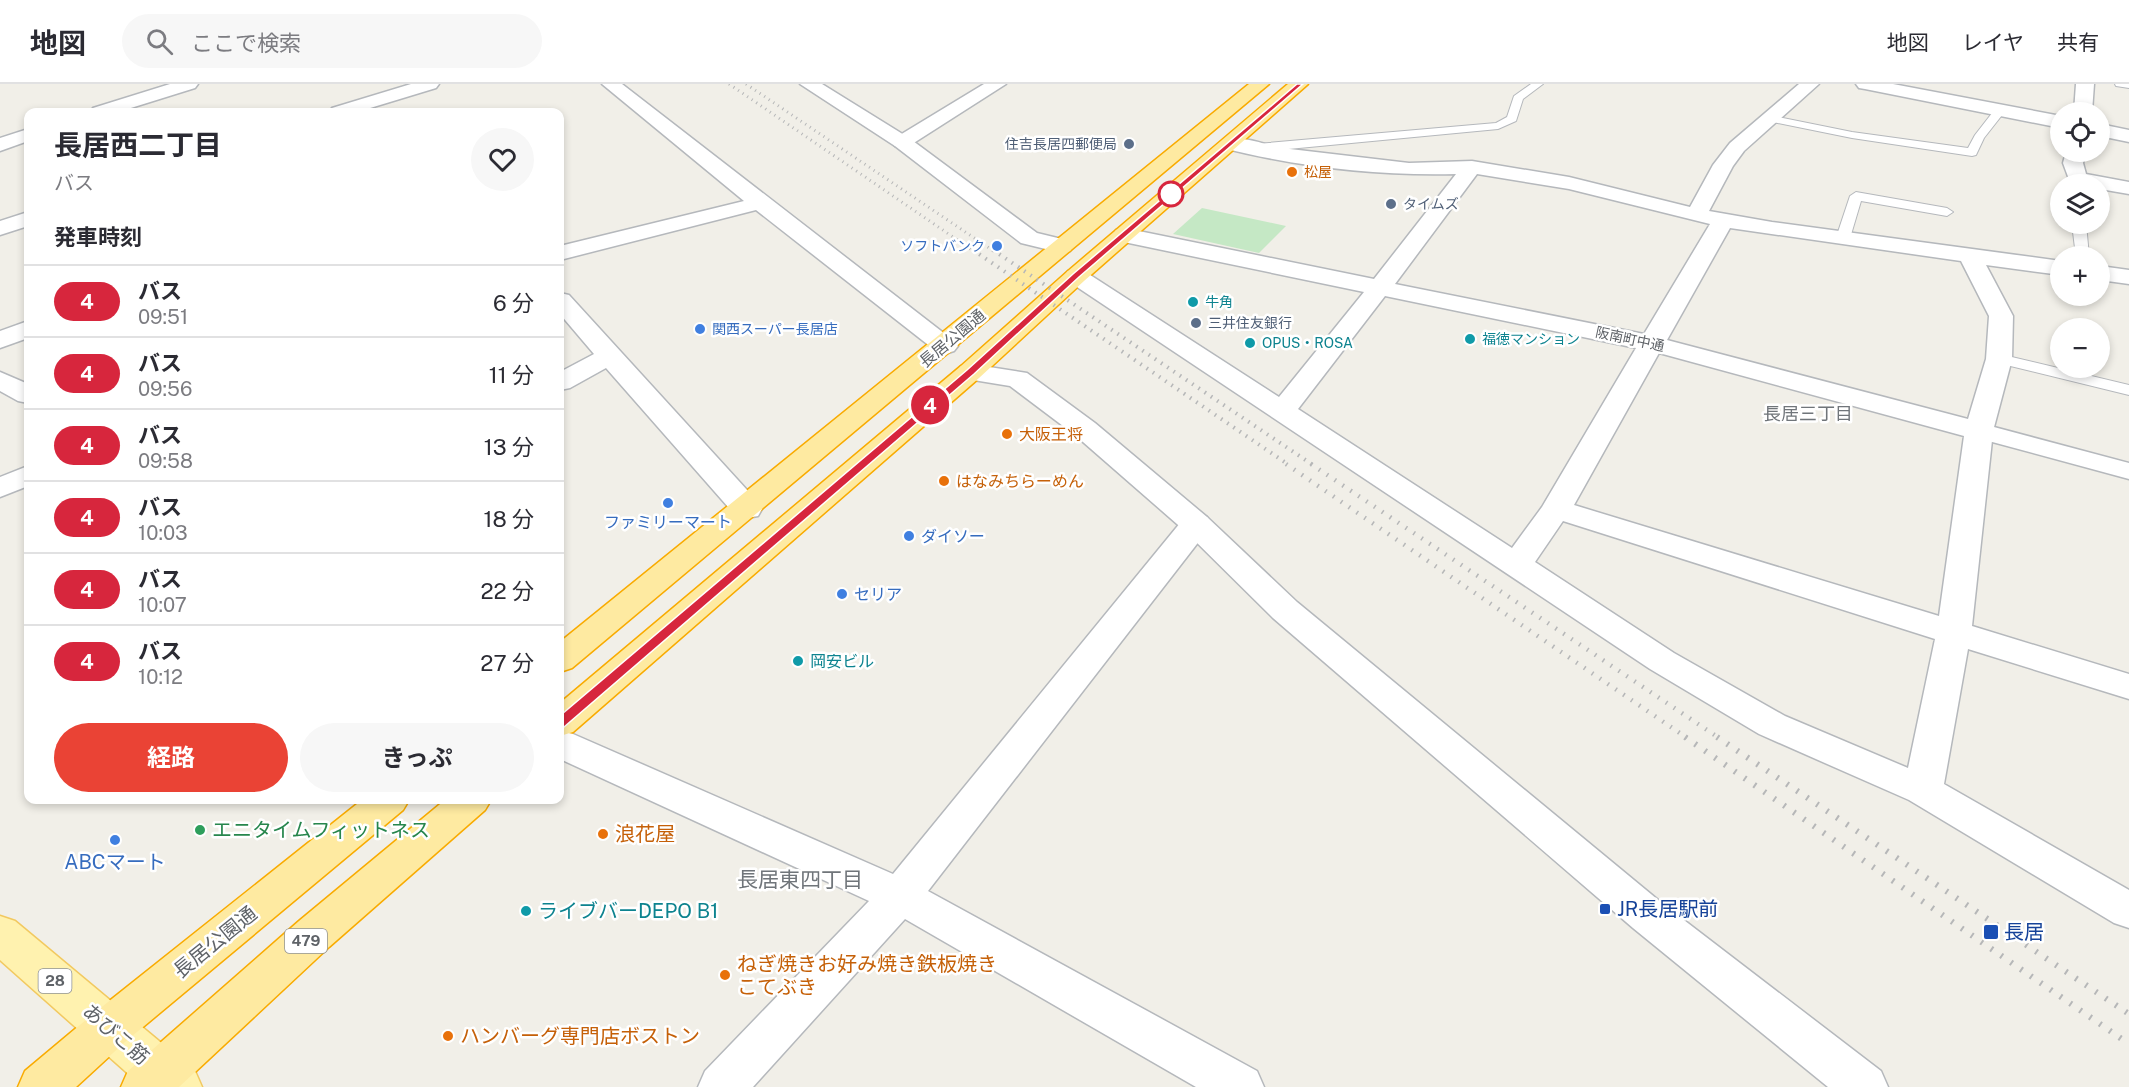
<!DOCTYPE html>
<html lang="ja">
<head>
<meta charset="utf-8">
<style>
  body { margin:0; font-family:"Public Sans","Noto Sans JP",sans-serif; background:#f7f7f7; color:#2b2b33; height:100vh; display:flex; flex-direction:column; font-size:22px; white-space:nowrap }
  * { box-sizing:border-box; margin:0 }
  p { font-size:20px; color:#7c7c81 }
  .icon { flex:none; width:33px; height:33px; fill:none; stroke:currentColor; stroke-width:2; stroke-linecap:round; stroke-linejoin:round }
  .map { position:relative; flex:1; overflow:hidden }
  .details { position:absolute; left:24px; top:24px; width:540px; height:696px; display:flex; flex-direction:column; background:#fff; border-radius:12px; box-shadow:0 3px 9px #0003 }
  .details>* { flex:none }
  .badge { padding:0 12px; border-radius:20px; font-size:21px; line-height:39px }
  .buttons { position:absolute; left:2050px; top:18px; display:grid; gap:12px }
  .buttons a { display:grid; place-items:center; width:60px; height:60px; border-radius:50%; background:#fff; box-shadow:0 3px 9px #0003; font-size:30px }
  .map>.badge { position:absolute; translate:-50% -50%; box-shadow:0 0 0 3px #fff }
  h2 { padding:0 30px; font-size:22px; line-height:54px }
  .round { display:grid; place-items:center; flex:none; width:63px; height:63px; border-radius:32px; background:#f7f7f7 }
  .summary { display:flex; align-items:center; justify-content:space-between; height:102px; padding:0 30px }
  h1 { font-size:28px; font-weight:700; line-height:45px }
  .primary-button { display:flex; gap:12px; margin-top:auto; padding:12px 30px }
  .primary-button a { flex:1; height:69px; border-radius:36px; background:#ea4335; color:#fff; font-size:24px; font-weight:700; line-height:69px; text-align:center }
  .primary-button a+a { background:#f7f7f7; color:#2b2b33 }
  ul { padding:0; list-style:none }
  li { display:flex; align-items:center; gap:18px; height:72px; padding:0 30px; border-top:2px solid #e1e1e2 }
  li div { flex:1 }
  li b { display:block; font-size:22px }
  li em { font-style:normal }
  li .badge { min-width:66px; font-weight:700; text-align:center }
  header { display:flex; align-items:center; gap:36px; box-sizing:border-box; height:84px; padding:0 30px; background:#fff; border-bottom:2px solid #e1e1e2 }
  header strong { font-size:28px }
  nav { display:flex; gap:33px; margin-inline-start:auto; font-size:21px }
  .search { width:420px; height:54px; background:#f7f7f7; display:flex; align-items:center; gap:15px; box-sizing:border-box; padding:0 21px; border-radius:33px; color:#7c7c81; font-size:22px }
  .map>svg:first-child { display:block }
  .green { fill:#c5e8c5 }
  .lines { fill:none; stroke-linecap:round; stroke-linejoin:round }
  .service-casing { stroke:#b5b8bc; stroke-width:2 }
  .pedestrian-casing { stroke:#b5b8bc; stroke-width:3 }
  .minor-casing { stroke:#b5b8bc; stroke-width:3 }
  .tertiary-casing { stroke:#b5b8bc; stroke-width:3 }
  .primary-casing { stroke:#f2c960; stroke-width:3 }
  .trunk-casing { stroke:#f9ab00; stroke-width:3 }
  .service { fill:#fff; fill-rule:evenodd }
  .pedestrian { fill:#fff; fill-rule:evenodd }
  .minor { fill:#fff; fill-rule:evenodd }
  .tertiary { fill:#fff; fill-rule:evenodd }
  .primary { fill:#fff2af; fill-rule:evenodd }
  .trunk { fill:#feeaa1; fill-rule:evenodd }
  .rail-far3 { stroke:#b6b7b8; stroke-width:3; stroke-dasharray:1 4.5; stroke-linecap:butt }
  .rail-far2 { stroke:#b6b7b8; stroke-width:4; stroke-dasharray:1.5 6; stroke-linecap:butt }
  .rail-far1 { stroke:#b6b7b8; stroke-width:4.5; stroke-dasharray:1.5 8; stroke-linecap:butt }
  .rail { stroke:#b6b7b8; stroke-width:6; stroke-dasharray:2 10; stroke-linecap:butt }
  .line { fill:#d7263d; stroke:#fff; stroke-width:1.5 }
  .service-dot { fill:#5c6f8a; stroke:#fff; stroke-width:2 }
  .food-dot { fill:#e8710a; stroke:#fff; stroke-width:2 }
  .stop-dot { fill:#fff; stroke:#d7263d; stroke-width:3 }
  .shop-dot { fill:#3f7fe0; stroke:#fff; stroke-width:2 }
  .culture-dot { fill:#0f9aa8; stroke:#fff; stroke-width:2 }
  .leisure-dot { fill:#2e9e5b; stroke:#fff; stroke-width:2 }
  .transit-dot { fill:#1a4fb4; stroke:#fff; stroke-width:2 }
  .labels { text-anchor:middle; stroke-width:5; stroke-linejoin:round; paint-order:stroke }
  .far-service-label { font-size:14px; fill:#4e5e75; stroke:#fff; text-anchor:start }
  .far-food-label { font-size:14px; fill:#c56008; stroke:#fff; text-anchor:start }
  .far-shop-label { font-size:14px; fill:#366cbe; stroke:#fff; text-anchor:end }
  .far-culture-label { font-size:14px; fill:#0d838f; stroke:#fff; text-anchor:start }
  .far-street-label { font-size:14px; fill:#5f6368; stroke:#fff }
  .shield { fill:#fff; stroke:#8f9295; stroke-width:1.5 }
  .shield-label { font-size:15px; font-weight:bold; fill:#5f6368 }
  .street-label { font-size:16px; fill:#5f6368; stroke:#fff }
  .food-label { font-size:16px; fill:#c56008; stroke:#fff; text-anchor:start }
  .shop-label { font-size:16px; fill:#366cbe; stroke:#fff; text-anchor:start }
  .culture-label { font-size:16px; fill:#0d838f; stroke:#fff; text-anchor:start }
  .neighbourhood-label { font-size:18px; fill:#70757a; stroke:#fff }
  .near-leisure-label { font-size:20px; fill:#27864d; stroke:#fff; text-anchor:start }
  .near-food-label { font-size:20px; fill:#c56008; stroke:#fff; text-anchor:start }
  .near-shop-label { font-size:20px; fill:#366cbe; stroke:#fff }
  .near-transit-label { font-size:20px; fill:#164399; stroke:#fff; text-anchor:start }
  .near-culture-label { font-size:20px; fill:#0d838f; stroke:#fff; text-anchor:start }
  .near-street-label { font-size:20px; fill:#5f6368; stroke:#fff }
  .near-neighbourhood-label { font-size:21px; fill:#70757a; stroke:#fff }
</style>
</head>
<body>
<header>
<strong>地図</strong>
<div class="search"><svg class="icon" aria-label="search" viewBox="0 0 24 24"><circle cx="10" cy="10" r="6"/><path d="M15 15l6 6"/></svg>ここで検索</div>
<nav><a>地図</a><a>レイヤ</a><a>共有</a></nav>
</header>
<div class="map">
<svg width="2129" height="1003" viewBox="0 0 2129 1003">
  <rect width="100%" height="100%" fill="#f1efe8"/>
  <path class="green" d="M1202 124 1286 142 1259 169 1173 150Z"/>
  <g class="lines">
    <g class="service-casing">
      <path id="service" d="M1531 0H1543L1523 15 1516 37 1498 45 1257 68 1251 64 1257 60 1496 39 1507 33 1514 12Z
        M2115 0H2129V4L2116 2Z
        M2000 23 2006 26 1984 54 1976 71 1972 72 1852 54 1768 37 1762 34 1768 31 1852 48 1968 64 1975 51 1996 24Z
        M1856 108 1947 124 1953 128 1947 132 1861 117 1850 154 1843 158 1838 157 1836 154 1850 112Z
        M2072 140H2086L2089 172H2076Z
        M1999 270 2129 301V311L1994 278 1991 275Z"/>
    </g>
    <g class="pedestrian-casing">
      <path id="pedestrian" d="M1979 339 2129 379V395L1970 352 1966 347 1970 342Z"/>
    </g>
    <g class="minor-casing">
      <path id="minor" d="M170 0H198L195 4 118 28H91L93 24Z
        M411 0H439L436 4 357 28H330L332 24Z
        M602 0H622L954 257 958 262 954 267 945 270 936 267 756 126 560 176V162L744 117Z
        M800 0H822L909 54 1037 149 1070 157 1073 162 1070 167 1062 169 1021 159 895 62Z
        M1799 0H1819L1744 67 1733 82 1709 127 1772 138 2061 177V191L1986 181 2013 232 2012 275 1993 347 1972 542 2129 590V615L1968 565 1944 700 2129 806V844L2114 839 1909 716 1759 650 1650 585 1068 197 1064 192 1068 187 1076 185 1084 187 1279 313 1364 208 1124 158 1116 156 1113 151 1116 146 1124 144 1374 195 1456 90C1379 92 1298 83 1223 64L1220 60 1223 56C1238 52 1258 57 1273 63L1409 79 1472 77 1569 93 1690 123 1713 81 1730 59ZM1477 90 1569 105 1710 140 1644 250 1395 200ZM1730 144 1961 177 1989 232 1986 275 1968 335 1667 256ZM1385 212 1636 264 1542 423 1512 464 1298 325ZM1659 269 1964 352 1939 532 1574 421ZM1563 437 1935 555 1908 684 1785 632 1674 569 1535 478Z
        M1856 0H1893L2061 32V44L1865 5 1859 4Z
        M2076 0H2094L2092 28H2074Z
        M2100 40 2129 46V58L2100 52Z
        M28 45V57L0 67V54Z
        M2066 68H2086L2083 79 2086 90 2129 98V110L2100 105V100L2070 98 2063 79Z
        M28 128V142L0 151V137Z
        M2100 182 2129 186V200L2100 196Z
        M560 209 569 211 758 418 762 425 758 432 747 434 736 432 606 284 570 304 560 306V288L594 270 560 230Z
        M0 288 28 300V319L18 317 0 307Z
        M28 382V402L0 413V393Z
        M1196 431 1207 433 1212 440 1207 447 928 807 1257 987 1264 1003H1196L905 835 753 1003H698L705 987 869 817 560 675V647L573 650 893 790 1185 433Z"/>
    </g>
    <g class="tertiary-casing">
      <path id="tertiary" d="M984 0H1006L909 62H895L892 58 895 54Z
        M28 237V254L0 264V247Z
        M970 280 1027 289 1095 339 1207 433 1297 518 1663 820 1881 987 1888 1003H1828L1633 844 1273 534 1185 447 1075 351 1010 302 961 294 957 288 961 282Z"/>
    </g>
    <g class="primary-casing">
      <path id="primary" d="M0 832 15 837 195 987 202 1003H143L0 876Z"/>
    </g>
    <g class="trunk-casing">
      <path id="trunk" d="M1249 0H1269L572 584 560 588V558Z
        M1288 0H1308L1084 197 979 294 573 648 560 652V619L961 282 1068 187Z
        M362 716H409L403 726 125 958 76 1003H18L25 987 93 930Z
        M445 716H491L485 726 329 863 179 1003H121L128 987 299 837Z"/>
    </g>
    <use href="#service" class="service"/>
    <use href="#pedestrian" class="pedestrian"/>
    <use href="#minor" class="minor"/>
    <use href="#tertiary" class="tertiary"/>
    <use href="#primary" class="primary"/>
    <use href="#trunk" class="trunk"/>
    <path class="rail-far3" d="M729 0 975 168
      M746 0 995 168"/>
    <path class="rail-far2" d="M973 166 1289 381
      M993 166 1313 381"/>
    <path class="rail-far1" d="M1286 380 1687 654
      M1311 380 1719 654"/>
    <path class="rail" d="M1685 653 2129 960
      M1717 653 2129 930"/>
  </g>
  <path class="line" d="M1297 0H1303L1079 193 974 290 564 643H555L553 639 555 636 967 286 1073 190Z"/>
  <g class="service-dot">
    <circle cx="1129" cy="60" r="6"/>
    <circle cx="1391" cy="120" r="6"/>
    <circle cx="1196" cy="239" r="6"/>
  </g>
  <g class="food-dot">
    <circle cx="1292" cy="88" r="6"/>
    <circle cx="1007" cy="350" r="6"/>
    <circle cx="944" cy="397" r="6"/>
    <circle cx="603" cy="750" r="6"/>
    <circle cx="725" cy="891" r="6"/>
    <circle cx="448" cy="952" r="6"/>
  </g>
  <circle class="stop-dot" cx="1171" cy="110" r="12"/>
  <g class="shop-dot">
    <circle cx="997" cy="162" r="6"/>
    <circle cx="700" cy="245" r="6"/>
    <circle cx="668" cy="419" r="6"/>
    <circle cx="909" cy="452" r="6"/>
    <circle cx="842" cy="510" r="6"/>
    <circle cx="115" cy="756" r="6"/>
  </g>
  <g class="culture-dot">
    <circle cx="1193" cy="218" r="6"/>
    <circle cx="1470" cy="255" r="6"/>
    <circle cx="1250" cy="259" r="6"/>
    <circle cx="798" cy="577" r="6"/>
    <circle cx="526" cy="827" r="6"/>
  </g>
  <circle class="leisure-dot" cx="200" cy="746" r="6"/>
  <g class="transit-dot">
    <rect x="1599" y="819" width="12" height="12" rx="3"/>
    <rect x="1983" y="840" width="16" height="16" rx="3"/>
  </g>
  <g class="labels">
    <g class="far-service-label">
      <text x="1117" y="65" text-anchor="end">住吉長居四郵便局</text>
      <text x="1403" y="125">タイムズ</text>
      <text x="1208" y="244">三井住友銀行</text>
    </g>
    <g class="far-food-label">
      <text x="1304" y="93">松屋</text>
    </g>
    <g class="far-shop-label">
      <text x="985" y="167">ソフトバンク</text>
      <text x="712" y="250" text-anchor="start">関西スーパー長居店</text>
    </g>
    <g class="far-culture-label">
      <text x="1205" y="223">牛角</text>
      <text x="1482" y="260">福徳マンション</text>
      <text x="1262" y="264">OPUS・ROSA</text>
    </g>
    <g class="far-street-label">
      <text transform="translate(1630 255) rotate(12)" y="5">阪南町中通</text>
    </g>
    <g class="shield">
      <rect x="285" y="845" width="42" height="24" rx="4.5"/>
      <rect x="38.5" y="885" width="33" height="24" rx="4.5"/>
    </g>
    <g class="shield-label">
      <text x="306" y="862">479</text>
      <text x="55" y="902">28</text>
    </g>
    <g class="street-label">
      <text transform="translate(952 254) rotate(-40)" y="6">長居公園通</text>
    </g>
    <g class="food-label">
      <text x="1019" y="356">大阪王将</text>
      <text x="956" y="403">はなみちらーめん</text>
    </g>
    <g class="shop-label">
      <text x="668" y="444" text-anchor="middle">ファミリーマート</text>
      <text x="921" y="458">ダイソー</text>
      <text x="854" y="516">セリア</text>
    </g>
    <g class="culture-label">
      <text x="810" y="583">岡安ビル</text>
    </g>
    <g class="neighbourhood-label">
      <text x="1808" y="336">長居三丁目</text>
    </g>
    <g class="near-leisure-label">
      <text x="212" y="753">エニタイムフィットネス</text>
    </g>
    <g class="near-food-label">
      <text x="615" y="757">浪花屋</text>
      <text x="737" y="887">ねぎ焼きお好み焼き鉄板焼き<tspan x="737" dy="23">こてぶき</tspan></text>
      <text x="460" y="959">ハンバーグ専門店ボストン</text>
    </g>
    <g class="near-shop-label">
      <text x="115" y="785">ABCマート</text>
    </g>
    <g class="near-transit-label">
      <text x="1617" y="832">JR長居駅前</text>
      <text x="2004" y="855">長居</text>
    </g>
    <g class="near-culture-label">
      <text x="538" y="834">ライブバーDEPO B1</text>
    </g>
    <g class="near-street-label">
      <text transform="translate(215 858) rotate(-39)" y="7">長居公園通</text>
      <text transform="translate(116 950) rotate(41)" y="7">あびこ筋</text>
    </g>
    <g class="near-neighbourhood-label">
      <text x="800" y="803">長居東四丁目</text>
    </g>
  </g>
</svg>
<div class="buttons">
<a><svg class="icon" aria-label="locate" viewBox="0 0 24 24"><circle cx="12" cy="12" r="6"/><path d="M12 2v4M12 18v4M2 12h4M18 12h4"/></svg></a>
<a><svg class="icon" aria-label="layers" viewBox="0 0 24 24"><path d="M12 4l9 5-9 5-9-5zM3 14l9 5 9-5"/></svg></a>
<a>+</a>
<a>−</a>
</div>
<b class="badge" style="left:930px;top:321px;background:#d7263d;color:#fff">4</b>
<section class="details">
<div class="summary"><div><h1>長居西二丁目</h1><p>バス</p></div><a class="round"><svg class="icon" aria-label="heart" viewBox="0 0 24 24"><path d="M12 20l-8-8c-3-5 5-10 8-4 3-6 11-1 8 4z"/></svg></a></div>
<h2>発車時刻</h2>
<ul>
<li><span class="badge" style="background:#d7263d;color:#fff">4</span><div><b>バス</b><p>09:51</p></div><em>6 分</em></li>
<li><span class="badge" style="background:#d7263d;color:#fff">4</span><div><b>バス</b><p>09:56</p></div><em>11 分</em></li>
<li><span class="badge" style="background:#d7263d;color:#fff">4</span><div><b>バス</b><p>09:58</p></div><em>13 分</em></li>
<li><span class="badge" style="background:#d7263d;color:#fff">4</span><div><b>バス</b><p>10:03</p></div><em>18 分</em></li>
<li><span class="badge" style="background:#d7263d;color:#fff">4</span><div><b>バス</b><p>10:07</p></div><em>22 分</em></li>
<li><span class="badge" style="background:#d7263d;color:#fff">4</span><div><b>バス</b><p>10:12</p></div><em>27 分</em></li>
</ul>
<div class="primary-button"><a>経路</a><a>きっぷ</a></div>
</section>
</div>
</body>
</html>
